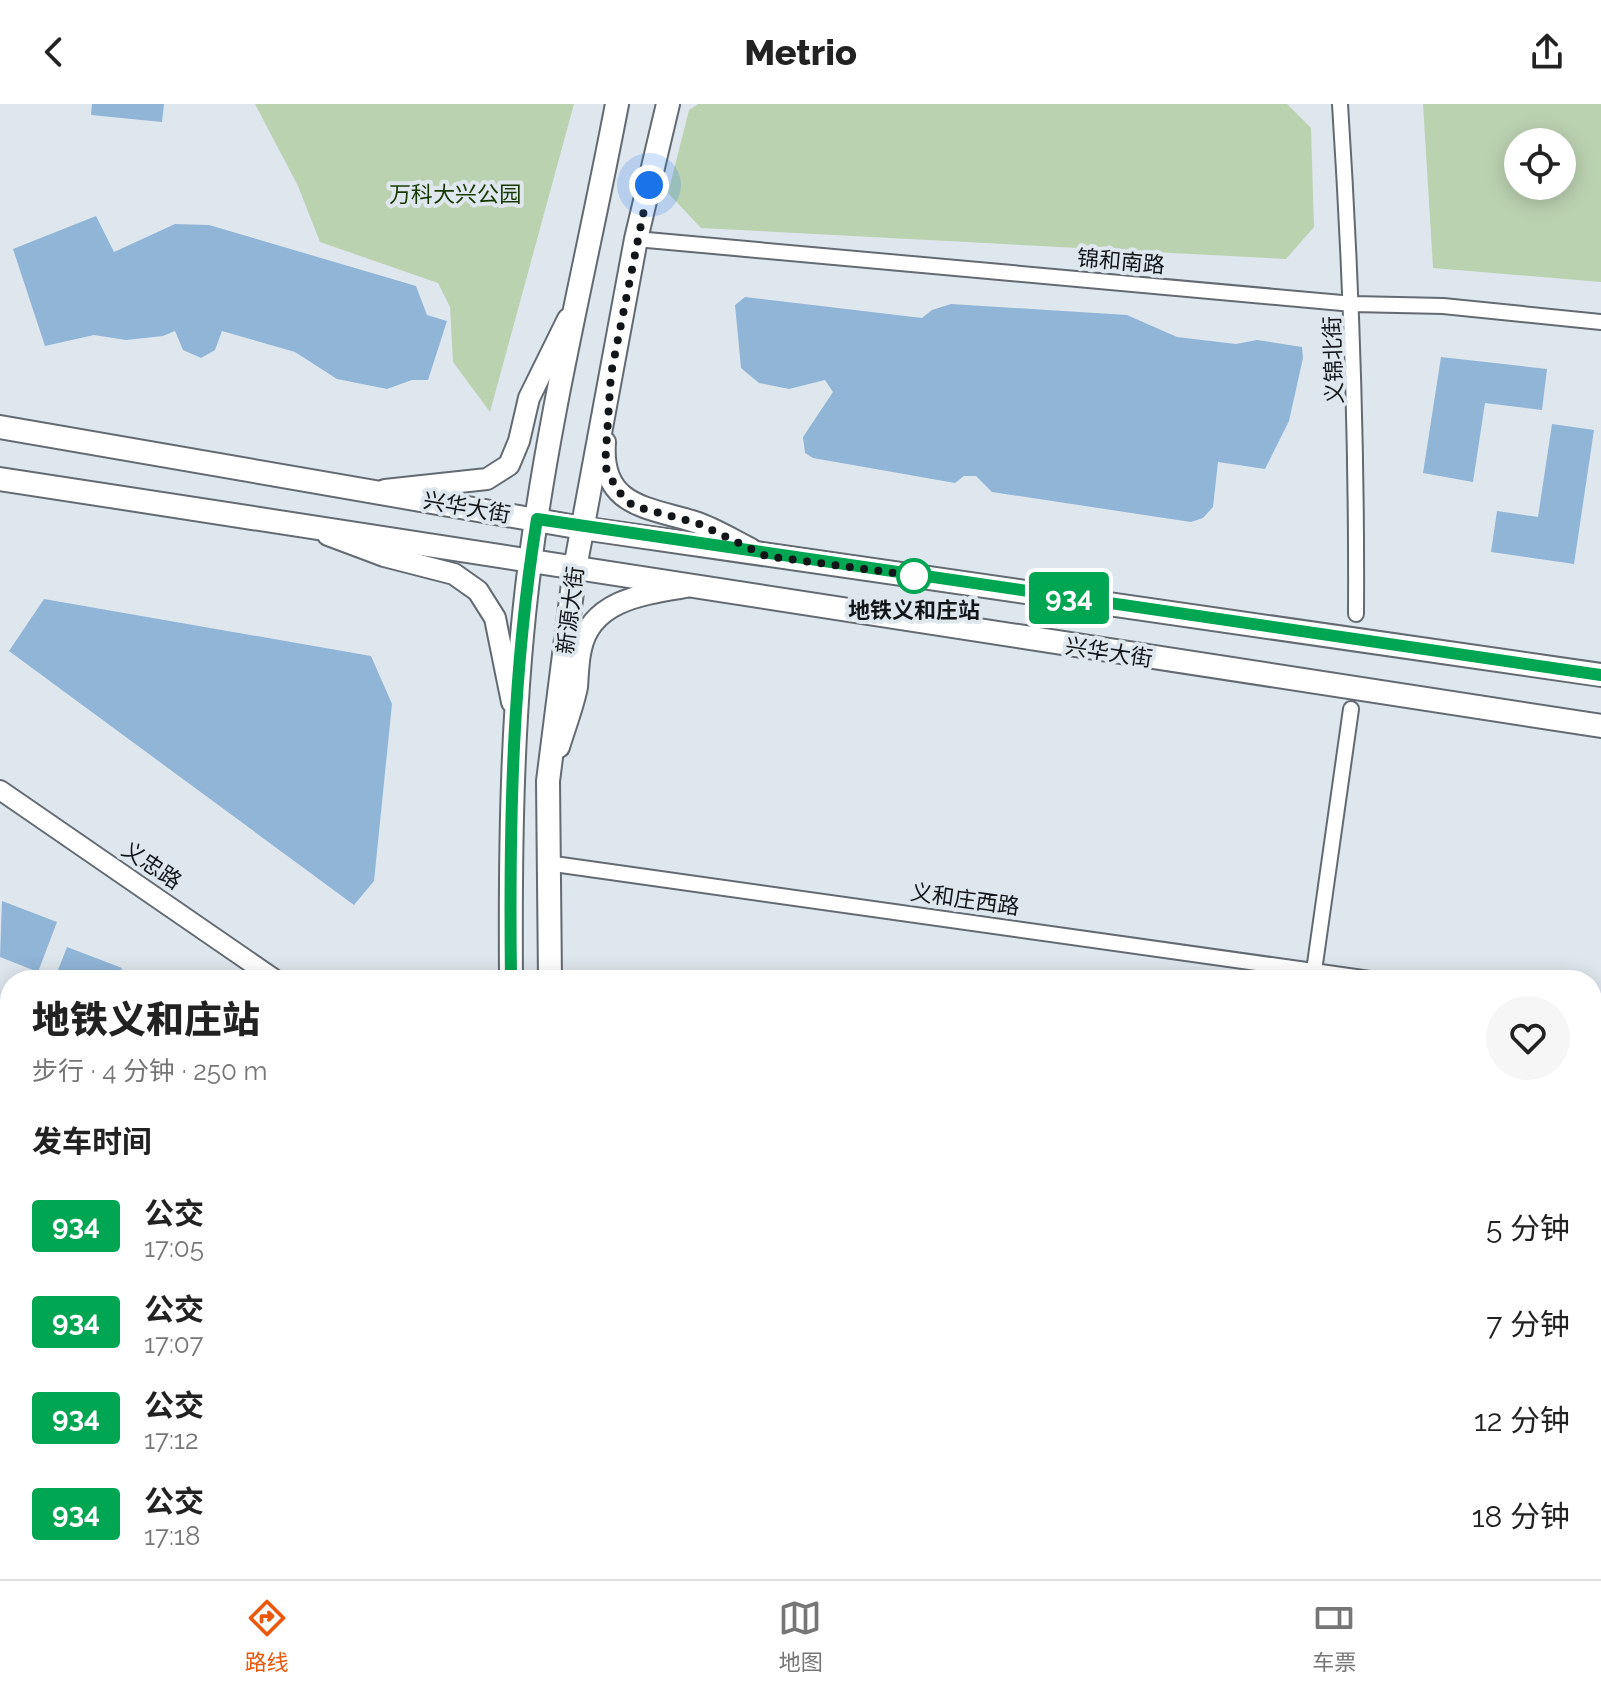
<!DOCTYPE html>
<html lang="zh">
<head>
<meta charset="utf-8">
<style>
  body { margin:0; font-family:Raleway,"Noto Sans SC",sans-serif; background:#f6f6f6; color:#222; height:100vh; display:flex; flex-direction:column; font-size:30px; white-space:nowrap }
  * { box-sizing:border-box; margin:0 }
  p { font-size:26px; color:#767676 }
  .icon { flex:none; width:44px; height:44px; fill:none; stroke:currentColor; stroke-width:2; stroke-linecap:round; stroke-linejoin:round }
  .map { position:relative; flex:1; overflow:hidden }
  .side { position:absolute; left:0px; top:866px; width:1602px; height:610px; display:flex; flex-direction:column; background:#fff; border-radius:32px 32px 0 0; box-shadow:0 4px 20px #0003 }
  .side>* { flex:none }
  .badge { padding:0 16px; border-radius:6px; font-size:28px; line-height:52px }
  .controls { position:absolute; left:1504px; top:24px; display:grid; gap:16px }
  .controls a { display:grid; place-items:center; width:72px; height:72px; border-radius:50%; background:#fff; box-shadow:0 4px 20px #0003; font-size:40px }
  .you { position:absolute; width:40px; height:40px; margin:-20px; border:6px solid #fff; border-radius:50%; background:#1a73e8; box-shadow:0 0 0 12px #1a73e833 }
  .map>.badge { position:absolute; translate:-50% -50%; box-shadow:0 0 0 4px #fff }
  h2 { padding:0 32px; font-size:30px; line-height:72px }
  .round { display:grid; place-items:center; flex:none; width:84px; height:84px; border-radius:42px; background:#f6f6f6 }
  .summary { display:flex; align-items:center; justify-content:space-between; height:136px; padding:0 32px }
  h1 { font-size:38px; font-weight:800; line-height:60px }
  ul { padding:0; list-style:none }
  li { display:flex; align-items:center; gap:24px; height:96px; padding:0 32px }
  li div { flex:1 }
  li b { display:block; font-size:30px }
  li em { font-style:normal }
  li .badge { min-width:88px; font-weight:700; text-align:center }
  header { display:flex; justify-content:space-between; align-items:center; height:104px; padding:0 32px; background:#fff; font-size:36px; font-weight:800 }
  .dock { display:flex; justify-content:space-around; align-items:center; height:112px; border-top:2px solid #e0e0e0; background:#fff; font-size:22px; color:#767676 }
  .dock a { display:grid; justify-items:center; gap:4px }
  .dock .selected { color:#ea580c }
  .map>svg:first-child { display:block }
  .green { fill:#bbd2b1; fill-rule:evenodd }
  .water { fill:#76afbe }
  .building { fill:#91b5d7 }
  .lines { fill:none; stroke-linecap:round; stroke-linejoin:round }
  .minor-casing { stroke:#636a71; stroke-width:18 }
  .tertiary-casing { stroke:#636a71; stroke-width:22 }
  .secondary-casing { stroke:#636a71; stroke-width:24 }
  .primary-casing { stroke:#636a71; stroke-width:26 }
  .minor { stroke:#fff; stroke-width:14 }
  .tertiary { stroke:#fff; stroke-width:18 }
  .secondary { stroke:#fff; stroke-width:20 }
  .primary { stroke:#fff; stroke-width:22 }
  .line-casing { stroke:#fff; stroke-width:18 }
  .line { stroke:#00a651; stroke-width:12 }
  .walk { stroke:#131618; stroke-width:8; stroke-dasharray:0 14.4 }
  .stop-dot { fill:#fff; stroke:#00a651; stroke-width:4 }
  .labels { text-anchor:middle; stroke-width:8; stroke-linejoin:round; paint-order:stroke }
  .park-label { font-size:22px; fill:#153900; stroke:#dfe7ee }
  .street-label { font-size:22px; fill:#131618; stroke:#dfe7ee }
  .stop-label { font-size:22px; font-weight:bold; fill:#131618; stroke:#dfe7ee }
</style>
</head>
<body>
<header><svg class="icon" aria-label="back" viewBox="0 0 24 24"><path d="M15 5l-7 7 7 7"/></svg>Metrio<svg class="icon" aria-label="share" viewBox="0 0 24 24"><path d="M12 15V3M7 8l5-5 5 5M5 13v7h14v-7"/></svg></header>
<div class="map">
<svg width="1601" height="1475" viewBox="0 0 1601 1475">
  <rect width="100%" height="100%" fill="#dfe7ee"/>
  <path class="green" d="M255 0H574L490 308 453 258 450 203 438 179 320 138 298 82Z
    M698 0H1287L1311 24 1314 123 1286 155 701 124 668 89 689 6Z
    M1423 0H1601V178L1433 164ZM1562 38V82H1518V38Z
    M0 1237 10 1248V1466H202L210 1475H0Z"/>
  <path class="water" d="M3 1334 10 1337V1466H116L123 1475H0V1339Z"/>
  <path class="building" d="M92 0H164L162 18 91 11Z
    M96 112 114 148 175 120 209 121 416 182 427 211 447 217 428 276H412L387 285 337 275 295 248 222 227 215 246 201 254 183 246 175 227 163 232 126 236 94 231 45 242 13 145Z
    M745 193 922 214 932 206 951 200 1127 211 1177 233 1236 240 1257 236 1302 243 1303 254 1289 317 1265 365 1218 358 1213 403 1203 414 1191 418 992 388 976 372H964L955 379 813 354 805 349 803 333 833 288 825 276 789 285 759 279 741 264 735 201Z
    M1441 253 1547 265 1542 306 1485 299 1473 378 1423 369Z
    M1552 320 1594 326 1574 460 1491 448 1497 407 1538 413Z
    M44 495 371 552 392 600 374 777 354 801 9 547Z
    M2 797 57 818 38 868 0 853Z
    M67 843 122 864 118 876H54Z
    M0 997 10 1009V1041L0 1050Z
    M10 1062V1105L0 1094V1070Z
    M382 1466H462L463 1475H383Z"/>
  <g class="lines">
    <g class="minor-casing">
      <path id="minor" d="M1340 0C1351 170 1357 339 1356 510
        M636 135 1353 200 1443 202 1601 218
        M547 759 1377 876
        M1313 874 1351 605
        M1592 908 1601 910
        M0 1217 10 1228
        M1592 1219 1601 1223
        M0 1286 10 1293
        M183 1466 190 1475
        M225 1466 234 1475"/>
    </g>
    <g class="tertiary-casing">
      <path id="tertiary" d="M0 686 276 876
        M1444 1466 1464 1475"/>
    </g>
    <g class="secondary-casing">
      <path id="secondary" d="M605 338C600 403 648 403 695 418 714 424 733 436 751 445
        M385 386 487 375 509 361 519 337 529 294 568 215
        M328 431 384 452 454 470 478 487 495 514 512 598
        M559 643C565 623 573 603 577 583 578 570 578 557 581 545 591 496 644 490 686 483"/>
    </g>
    <g class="primary-casing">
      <path id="primary" d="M0 323 582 424 1601 571
        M0 375 1601 622
        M511 876C510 736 512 598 530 459 550 304 588 153 617 0
        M550 876 548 677 575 464 636 135 668 0
        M535 1466V1475
        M588 1466 589 1475"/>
    </g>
    <use href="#minor" class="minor"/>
    <use href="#tertiary" class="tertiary"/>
    <use href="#secondary" class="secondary"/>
    <use href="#primary" class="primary"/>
  </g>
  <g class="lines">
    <g class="line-casing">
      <path id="line" d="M511 876C509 721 512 568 537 415L1601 571"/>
    </g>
    <use href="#line" class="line"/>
    <path class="walk" d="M649 81 611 270 605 362 617 386 633 402 697 419 766 452 918 472H914"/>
  </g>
  <circle class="stop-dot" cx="914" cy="472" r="16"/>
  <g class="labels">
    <g class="park-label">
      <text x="455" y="98">万科大兴公园</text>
    </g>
    <g class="street-label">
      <text transform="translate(1121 157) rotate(5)" y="8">锦和南路</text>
      <text transform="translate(1333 256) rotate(-92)" y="8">义锦北街</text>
      <text transform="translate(467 403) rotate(10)" y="8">兴华大街</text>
      <text transform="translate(570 506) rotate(-83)" y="8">新源大街</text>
      <text transform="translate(1109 548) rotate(9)" y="8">兴华大街</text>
      <text transform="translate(152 761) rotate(34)" y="8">义忠路</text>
      <text transform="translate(965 795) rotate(8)" y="8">义和庄西路</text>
    </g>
    <g class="stop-label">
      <text x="914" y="514">地铁义和庄站</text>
    </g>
  </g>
</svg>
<div class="controls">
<a><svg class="icon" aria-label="locate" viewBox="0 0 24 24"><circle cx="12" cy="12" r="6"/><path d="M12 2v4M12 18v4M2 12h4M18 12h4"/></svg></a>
</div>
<div class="you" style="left:649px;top:81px"></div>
<b class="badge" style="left:1069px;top:494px;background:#00a651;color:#fff">934</b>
<section class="side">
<div class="summary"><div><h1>地铁义和庄站</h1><p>步行 · 4 分钟 · 250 m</p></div><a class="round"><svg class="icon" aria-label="heart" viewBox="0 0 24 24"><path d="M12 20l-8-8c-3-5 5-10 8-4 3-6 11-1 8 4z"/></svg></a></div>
<h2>发车时间</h2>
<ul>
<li><span class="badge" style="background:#00a651;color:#fff">934</span><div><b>公交</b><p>17:05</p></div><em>5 分钟</em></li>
<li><span class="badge" style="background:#00a651;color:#fff">934</span><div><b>公交</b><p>17:07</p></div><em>7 分钟</em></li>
<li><span class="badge" style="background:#00a651;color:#fff">934</span><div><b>公交</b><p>17:12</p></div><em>12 分钟</em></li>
<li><span class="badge" style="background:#00a651;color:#fff">934</span><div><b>公交</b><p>17:18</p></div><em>18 分钟</em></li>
</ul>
</section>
</div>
<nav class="dock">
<a class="selected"><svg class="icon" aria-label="directions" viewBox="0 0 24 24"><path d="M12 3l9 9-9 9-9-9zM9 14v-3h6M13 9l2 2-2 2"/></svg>路线</a>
<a><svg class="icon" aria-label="map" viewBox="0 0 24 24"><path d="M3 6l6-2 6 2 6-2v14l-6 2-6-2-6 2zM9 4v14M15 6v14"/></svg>地图</a>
<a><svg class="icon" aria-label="tickets" viewBox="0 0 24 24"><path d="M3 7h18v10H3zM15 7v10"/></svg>车票</a>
</nav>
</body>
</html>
